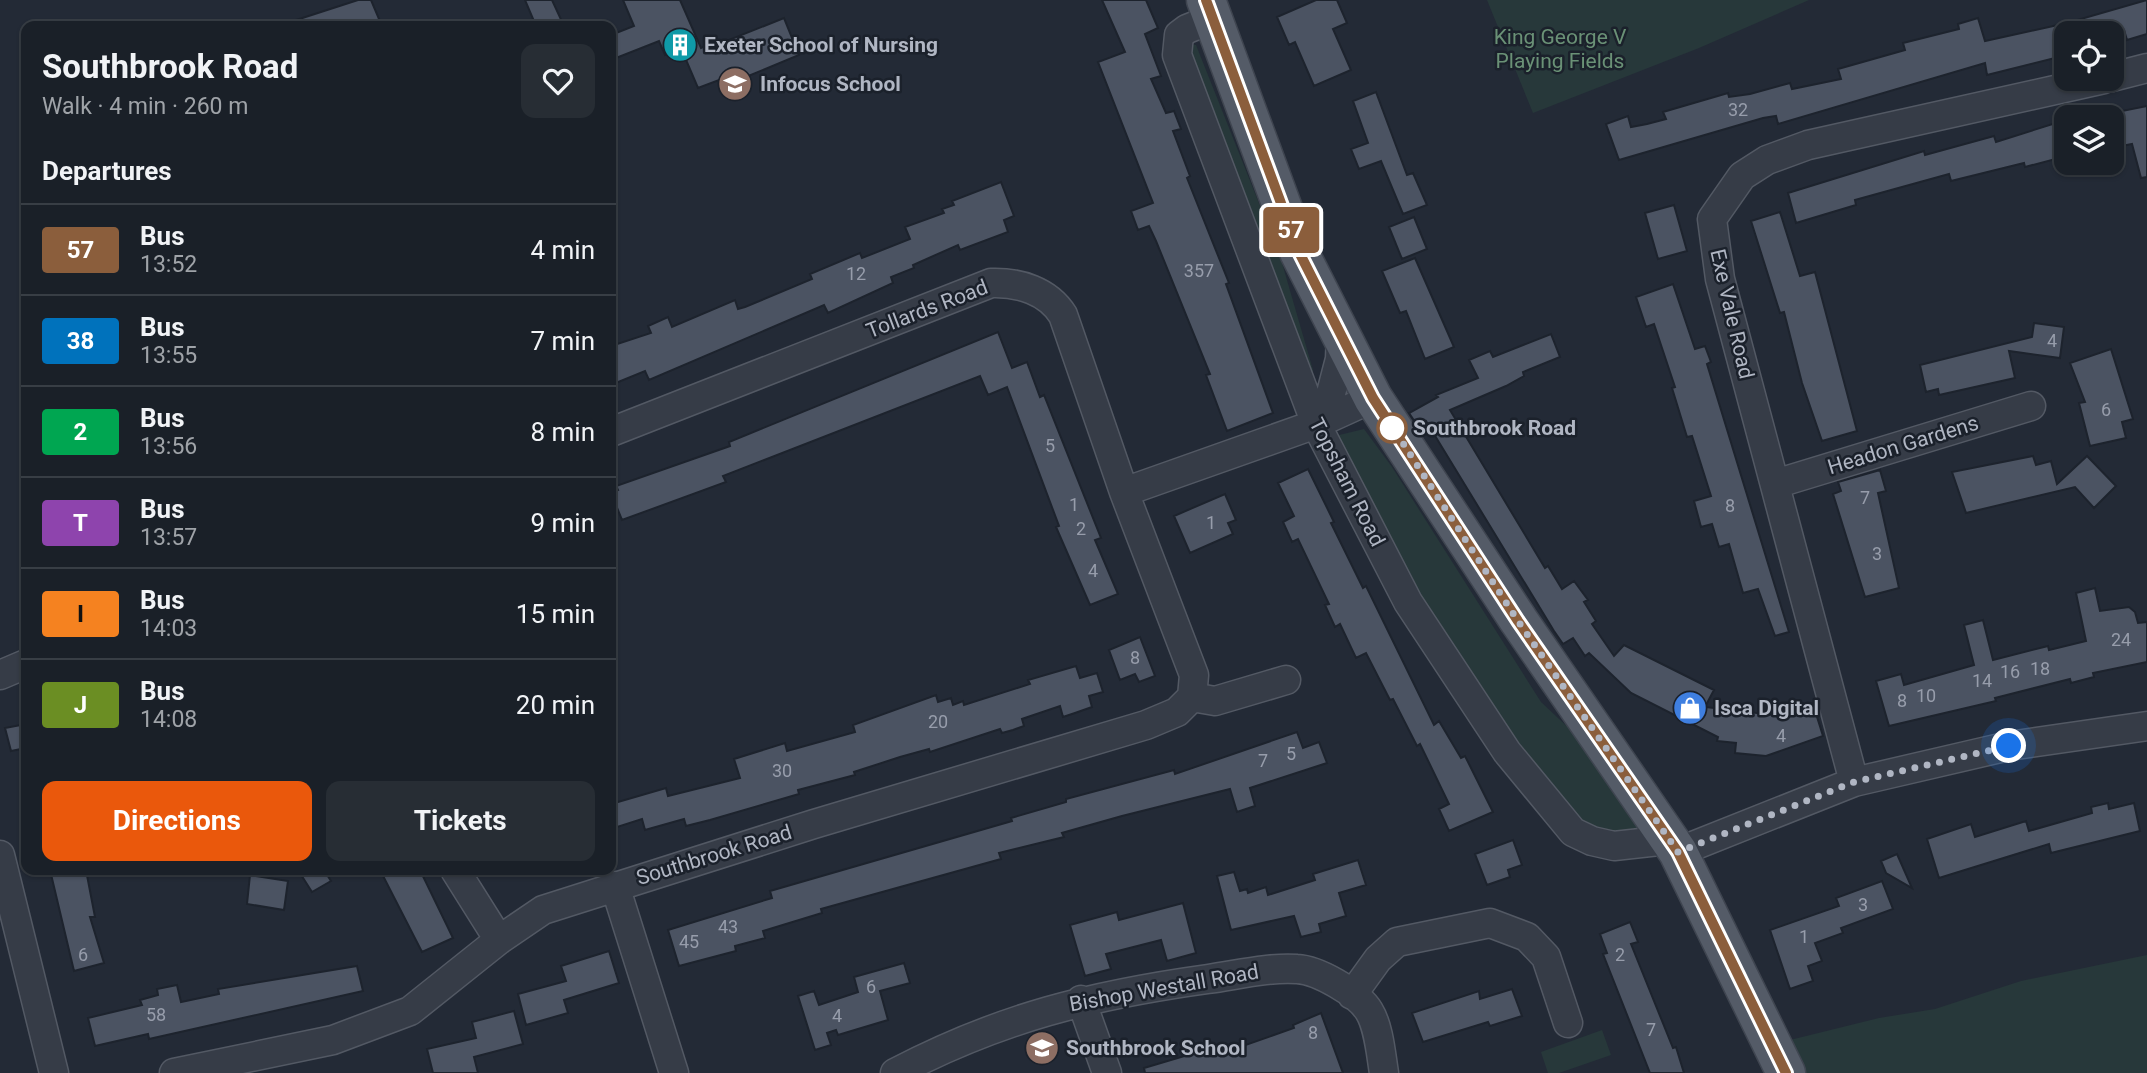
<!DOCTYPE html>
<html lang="en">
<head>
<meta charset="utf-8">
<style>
  body { margin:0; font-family:Roboto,sans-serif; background:#272d34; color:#f1f3f6; height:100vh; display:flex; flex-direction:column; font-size:26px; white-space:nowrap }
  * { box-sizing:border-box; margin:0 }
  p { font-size:23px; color:#9fa3a8 }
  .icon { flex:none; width:38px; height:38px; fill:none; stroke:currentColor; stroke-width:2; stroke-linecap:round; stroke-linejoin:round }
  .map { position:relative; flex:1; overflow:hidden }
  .details { position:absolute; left:21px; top:21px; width:595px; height:854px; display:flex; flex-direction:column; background:#1a2028; border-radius:14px; box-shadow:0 2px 5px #0004,0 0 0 2px #383e45 }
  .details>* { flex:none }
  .badge { padding:0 14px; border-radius:5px; font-size:24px; line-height:46px }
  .buttons { position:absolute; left:2054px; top:21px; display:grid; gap:14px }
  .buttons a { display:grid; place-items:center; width:70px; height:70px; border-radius:14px; background:#1a2028; box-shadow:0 2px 5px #0004,0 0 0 2px #383e45; font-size:35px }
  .you { position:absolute; width:35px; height:35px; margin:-18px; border:5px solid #fff; border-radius:50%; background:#1a73e8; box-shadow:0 0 0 10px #1a73e833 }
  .map>.badge { position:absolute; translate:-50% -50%; box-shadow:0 0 0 4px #fff }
  h2 { padding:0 21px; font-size:26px; line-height:63px }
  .round { display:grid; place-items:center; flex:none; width:74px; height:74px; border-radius:14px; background:#272d34 }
  .summary { display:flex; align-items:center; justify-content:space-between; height:119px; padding:0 21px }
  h1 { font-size:33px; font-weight:700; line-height:52px }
  .action { display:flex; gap:14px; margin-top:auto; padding:14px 21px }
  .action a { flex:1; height:80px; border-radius:14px; background:#ea580c; color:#fff; font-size:28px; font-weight:700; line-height:80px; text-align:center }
  .action a+a { background:#272d34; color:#f1f3f6 }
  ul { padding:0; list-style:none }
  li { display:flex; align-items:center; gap:21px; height:91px; padding:0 21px; border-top:2px solid #383e45 }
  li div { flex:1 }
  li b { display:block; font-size:26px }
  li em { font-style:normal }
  li .badge { min-width:77px; font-weight:700; text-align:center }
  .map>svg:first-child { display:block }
  .green { fill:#27383a }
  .building { fill:#4b5362; stroke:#1d232d; stroke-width:2 }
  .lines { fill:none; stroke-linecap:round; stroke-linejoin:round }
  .minor-casing { stroke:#535964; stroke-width:31 }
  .primary-casing { stroke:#3f4550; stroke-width:41 }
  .minor { stroke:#363c47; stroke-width:28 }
  .primary { stroke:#545b67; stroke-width:38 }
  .line-casing { stroke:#fff; stroke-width:16 }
  .line { stroke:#8b5e3c; stroke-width:10 }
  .walk { stroke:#b0b6c3; stroke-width:7; stroke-dasharray:0 12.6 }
  .stop-dot { fill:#fff; stroke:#8b5e3c; stroke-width:3.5 }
  .labels { text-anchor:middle; stroke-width:5; stroke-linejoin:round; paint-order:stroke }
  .number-label { font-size:18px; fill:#979dab }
  .park-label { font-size:21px; fill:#6a9176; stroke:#1b212b }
  .poi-label { font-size:21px; font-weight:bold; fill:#b0b6c3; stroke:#1b212b; text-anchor:start }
  .street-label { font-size:21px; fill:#b0b6c3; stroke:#1b212b }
  .stop-label { font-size:21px; font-weight:bold; fill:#b0b6c3; stroke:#1b212b; text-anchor:start }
</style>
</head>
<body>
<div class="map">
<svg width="2147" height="1073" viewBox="0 0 2147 1073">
  <rect width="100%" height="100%" fill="#232a36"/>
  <path class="green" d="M1487 0H1809L1699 48 1533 113Z
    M1189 44 1196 45 1280 256 1313 370 1309 386 1188 60Z
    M1364 429 1392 467 1541 702 1593 751 1649 837 1618 840 1564 814 1404 587 1335 436Z
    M2147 955V1073H1804L1786 1041 1879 1018 1935 1009 2021 981Z
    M1602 1030 1611 1055 1559 1073H1548L1541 1052Z"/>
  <path class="building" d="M358 0H371L382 26H288L287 23Z
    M525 0H552L564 26H536Z
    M623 0H680L701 48 718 41 719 44 784 18 799 55 746 77 743 71 698 88 681 48 665 55 659 41 611 60V35L634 26Z
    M1102 0H1146L1158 28 1145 34 1161 76 1151 79 1166 113 1174 111 1181 129 1173 131 1190 176 1187 178 1229 283 1226 284 1273 413 1227 431 1206 375 1210 374 1156 241 1149 226 1138 230 1131 211 1153 203 1098 62 1125 52Z
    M1316 0H1337L1347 23 1333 29 1351 70 1314 86 1295 42 1289 45 1277 17Z
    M2147 0V34L2127 40 2124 30 2114 33H2067V55L1987 75 1985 63 1778 124 1776 116 1763 118 1619 160 1606 124 1628 116 1631 127 1647 124 1666 119 1663 112 1728 93 1729 97 1750 94 1790 83 1792 89 1841 79 1838 69 1905 50 1903 43 1959 29 1958 24 1978 18 1985 41 2067 23Z
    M1376 92 1407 175 1413 173 1427 205 1403 214 1381 161 1359 169 1351 149 1368 143 1353 101Z
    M2147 106V177L2141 178 2132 144 2112 148V113Z
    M2059 122 2060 126 2067 124V156L2025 167 2024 163 1951 181 1949 174 1855 200 1856 205 1796 223 1788 193 1924 151 1925 155 1994 136 1996 142Z
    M1001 182 1014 216 1004 220 1008 232 960 250 958 245 913 265 914 268 891 277 893 283 828 313 824 305 649 380 645 371 611 385V346L651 333 648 326 668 317 672 327 735 300 738 309 745 307 812 279 810 274 860 253 862 258 910 239 905 227 944 213 942 209 954 205 952 201Z
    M1674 205 1687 251 1658 259 1645 213Z
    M1780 212 1800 276 1815 272 1857 431 1822 441 1802 383 1784 312 1780 313 1751 221Z
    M1414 217 1427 249 1402 259 1389 227Z
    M1415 258 1454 347 1425 359 1406 311 1400 313 1382 271Z
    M1673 284 1695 349 1705 346 1711 362 1707 364 1789 632 1775 636 1758 589 1743 593 1729 544 1719 547 1712 524 1701 527 1694 501 1711 496 1692 436 1687 437 1672 388 1675 387 1654 324 1646 327 1636 297Z
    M2034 323 2064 327 2060 358 2009 351 2015 378 1939 395 1938 389 1926 392 1920 365 2032 337Z
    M998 332 1012 368 1027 362 1040 397 1044 395 1101 538 1095 540 1118 594 1090 605 1056 527 1059 526 1007 387 988 395 980 376 723 476 726 482 622 520 611 493 618 490 616 486 730 446 729 442Z
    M1551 334 1560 357 1523 372 1524 376 1506 386 1450 410 1545 568 1548 566 1562 589 1574 581 1588 600 1584 602 1596 621 1592 624 1614 656 1624 645 1714 690 1705 707 1774 715 1813 704 1823 736 1766 756 1735 753 1736 743 1717 741 1718 737 1631 693 1589 653 1585 656 1573 638 1563 644 1554 631 1426 421 1417 425 1409 413 1438 397 1436 395 1478 378 1469 360 1490 351 1493 357Z
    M2111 349 2133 419 2122 422 2126 438 2090 446 2079 403 2085 402 2070 363Z
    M2033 456 2036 465 2051 461 2057 484 2087 456 2116 486 2094 508 2075 487 1966 513 1952 472Z
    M1308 469 1334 522 1331 523 1363 588 1366 586 1434 725 1439 721 1461 758 1465 756 1493 812 1449 831 1439 809 1449 804 1420 744 1417 746 1393 699 1390 700 1366 653 1356 658 1340 624 1335 627 1325 605 1329 604 1298 539 1292 542 1283 522 1294 516 1278 483Z
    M1880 470 1886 491 1878 493 1899 588 1865 597 1833 494 1841 491 1838 482Z
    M1225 494 1236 520 1228 523 1233 534 1190 553 1174 516Z
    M2095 588 2100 611 2129 607 2135 612 2138 623 2147 622V662L2093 673 2094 677 2071 683 2070 679 1995 698 1996 701 1889 726 1876 681 1901 674 1904 685 1974 665 1964 625 1983 620 1993 660 2048 646 2049 650 2086 641 2076 593Z
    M1140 637 1155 676 1139 682 1135 674 1120 680 1109 650Z
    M1076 666 1080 678 1097 673 1103 692 1089 696 1092 707 1075 713 1063 717 1060 706 1022 719 1024 726 1013 730 1002 733 1000 729 930 752 929 749 900 757 854 772 855 775 798 790 799 794 710 820 686 826 684 819 645 830 642 819 611 829V804L666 788 668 796 740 778 734 759 785 743 787 751 855 732 853 725 936 695 938 702 951 698 953 705 963 701 964 705 1030 684 1028 680Z
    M26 724V748L11 751 5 728Z
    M1297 732 1303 748 1319 742 1327 763 1250 788 1255 806 1237 812 1230 789 1122 816 1062 833 1064 837 999 853 1001 859 821 909 822 913 763 931 765 938 735 946 736 951 679 966 668 930 772 898 770 891 1012 821 1011 818 1066 802V799L1174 770 1175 774Z
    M2108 803 2109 809 2134 803 2140 831 2051 853 2049 844 1939 878 1927 839 1971 824 1975 837 2026 821 2029 831 2092 813 2091 807Z
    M1513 840 1522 865 1508 870 1510 877 1487 885 1475 854Z
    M1897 854 1912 888 1886 873 1881 861Z
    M1358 860 1366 885 1339 893 1346 916 1319 924 1321 932 1301 937 1294 916 1231 930 1217 876 1234 872 1240 891 1247 889 1248 893 1266 887 1268 895 1315 880 1313 874Z
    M50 870H86L95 917H90L104 963 74 971Z
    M298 870H324L331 881 312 892Z
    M380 870H420L453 938 422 952Z
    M250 875 288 881 284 910 247 904Z
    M1882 881 1893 909 1841 928 1843 933 1815 943 1822 961 1808 966 1813 981 1790 989 1770 930 1839 906 1836 898Z
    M1183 903 1196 953 1167 961 1161 940 1106 954 1111 969 1085 976 1070 925 1117 912 1119 920Z
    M1630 922 1638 942 1631 944 1673 1048 1676 1047 1684 1073H1650L1603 954 1607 953 1600 934Z
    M609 951 619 983 564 1000 568 1013 526 1025 518 994 566 981 561 966Z
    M904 963 910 983 880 991 888 1020 838 1035 836 1030 827 1033 831 1045 815 1050 798 996 814 991 819 1005 858 992 854 977Z
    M357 966 363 991 149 1039 148 1034 95 1046 88 1018 142 1005 140 1000 158 995 157 989 177 985 181 1002 219 994 218 989Z
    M1512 989 1522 1016 1490 1026 1488 1022 1423 1042 1412 1013 1479 991 1480 999Z
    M514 1011 523 1044 474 1057 478 1073H433L427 1049 476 1038 472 1022Z
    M1321 1013 1343 1073H1145L1144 1068 1218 1046 1220 1054 1294 1028 1293 1025Z"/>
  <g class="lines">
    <g class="minor-casing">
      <path id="minor" d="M1212 19 1187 29 1179 35 1177 55 1316 424 1408 602 1507 752 1573 832 1592 841 1614 846 1668 840
        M2112 77 2147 68
        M1324 420 1340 359 1341 335
        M1775 484 2031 406
        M1124 492 1316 424 1373 398
        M0 675 26 664
        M1192 697 1215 701 1286 680
        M1854 782 1720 279 1712 219 1742 176 1767 160 1808 145 2104 79
        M1678 852 1854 782 2009 746 2147 726
        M0 855 54 1073
        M455 870 499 940
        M615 886 674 1073
        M1352 995 1378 959 1397 942 1490 923 1527 937 1546 957 1568 1023
        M1081 1000 1107 1073
        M174 1073 333 1040 410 1011 499 940 543 910 814 824 1146 725 1177 712 1192 697 1194 675 1124 492 1063 315C1048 291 1019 282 991 283L611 432
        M895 1073C1000 1018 1092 995 1208 979 1237 975 1269 967 1297 969 1318 970 1358 993 1369 1011 1379 1027 1381 1055 1384 1073"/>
    </g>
    <g class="primary-casing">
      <path id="primary" d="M1206 0 1299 252 1373 398 1519 621 1678 852 1786 1073"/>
    </g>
    <use href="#minor" class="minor"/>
    <use href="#primary" class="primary"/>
  </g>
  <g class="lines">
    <g class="line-casing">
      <path id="line" d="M1206 0 1299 252 1373 398 1518 621 1678 852 1786 1073"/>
    </g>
    <use href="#line" class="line"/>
    <path class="walk" d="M1392 428 1388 420 1518 621 1678 852 1854 782 2009 746"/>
  </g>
  <defs>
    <g id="building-disc" transform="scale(1.75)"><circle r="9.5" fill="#0f9aa8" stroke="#1b212b"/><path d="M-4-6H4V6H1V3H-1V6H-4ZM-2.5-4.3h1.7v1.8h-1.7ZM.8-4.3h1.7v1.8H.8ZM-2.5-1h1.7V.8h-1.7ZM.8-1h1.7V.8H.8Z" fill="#fff"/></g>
    <g id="school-disc" transform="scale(1.75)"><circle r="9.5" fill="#8d6e63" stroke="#1b212b"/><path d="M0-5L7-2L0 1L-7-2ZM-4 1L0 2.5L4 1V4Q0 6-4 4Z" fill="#fff"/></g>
    <g id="shop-disc" transform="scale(1.75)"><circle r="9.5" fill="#3f7fe0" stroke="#1b212b"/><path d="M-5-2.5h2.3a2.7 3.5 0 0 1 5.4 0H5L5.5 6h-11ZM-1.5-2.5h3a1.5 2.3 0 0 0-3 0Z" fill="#fff"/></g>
  </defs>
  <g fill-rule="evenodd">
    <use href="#building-disc" x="680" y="45"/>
    <use href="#school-disc" x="735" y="84"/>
    <use href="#shop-disc" x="1690" y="708"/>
    <use href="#school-disc" x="1042" y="1048"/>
  </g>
  <circle class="stop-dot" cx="1392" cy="428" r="14"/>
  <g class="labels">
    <g class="number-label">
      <text x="1738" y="116">32</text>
      <text x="1199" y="277">357</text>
      <text x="856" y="280">12</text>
      <text x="2052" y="347">4</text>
      <text x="2106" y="416">6</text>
      <text x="1050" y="452">5</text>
      <text x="1865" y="504">7</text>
      <text x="1074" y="511">1</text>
      <text x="1730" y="512">8</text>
      <text x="1211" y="529">1</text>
      <text x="1081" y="535">2</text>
      <text x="1877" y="560">3</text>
      <text x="1093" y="577">4</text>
      <text x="2121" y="646">24</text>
      <text x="1135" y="664">8</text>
      <text x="2040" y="675">18</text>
      <text x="2010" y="678">16</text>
      <text x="1982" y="687">14</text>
      <text x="1926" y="702">10</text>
      <text x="1902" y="707">8</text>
      <text x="938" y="728">20</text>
      <text x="1781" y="742">4</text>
      <text x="1291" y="760">5</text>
      <text x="1263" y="767">7</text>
      <text x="782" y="777">30</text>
      <text x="1863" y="911">3</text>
      <text x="728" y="933">43</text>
      <text x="1804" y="943">1</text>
      <text x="689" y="948">45</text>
      <text x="83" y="961">6</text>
      <text x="1620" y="961">2</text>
      <text x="871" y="993">6</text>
      <text x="156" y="1021">58</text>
      <text x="837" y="1022">4</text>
      <text x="1651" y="1036">7</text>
      <text x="1313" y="1039">8</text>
    </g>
    <g class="park-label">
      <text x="1560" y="44">King George V<tspan x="1560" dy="24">Playing Fields</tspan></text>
    </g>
    <g class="poi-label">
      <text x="704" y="52">Exeter School of Nursing</text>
      <text x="760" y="91">Infocus School</text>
      <text x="1714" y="715">Isca Digital</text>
      <text x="1066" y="1055">Southbrook School</text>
    </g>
    <g class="street-label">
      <text transform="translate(927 309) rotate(-21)" y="7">Tollards Road</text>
      <text transform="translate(1732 314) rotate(77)" y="7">Exe Vale Road</text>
      <text transform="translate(1903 445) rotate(-17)" y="7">Headon Gardens</text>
      <text transform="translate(1347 482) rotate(63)" y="7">Topsham Road</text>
      <text transform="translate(714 855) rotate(-17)" y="7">Southbrook Road</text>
      <text transform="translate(1164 988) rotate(-10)" y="7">Bishop Westall Road</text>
    </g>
    <g class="stop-label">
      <text x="1413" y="435">Southbrook Road</text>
    </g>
  </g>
</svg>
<div class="buttons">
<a><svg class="icon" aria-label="locate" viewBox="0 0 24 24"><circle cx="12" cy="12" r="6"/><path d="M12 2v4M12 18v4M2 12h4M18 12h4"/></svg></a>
<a><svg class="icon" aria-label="layers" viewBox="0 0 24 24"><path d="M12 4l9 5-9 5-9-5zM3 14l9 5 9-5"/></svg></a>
</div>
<div class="you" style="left:2009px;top:746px"></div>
<b class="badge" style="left:1291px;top:230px;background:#8b5e3c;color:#fff">57</b>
<section class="details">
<div class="summary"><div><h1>Southbrook Road</h1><p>Walk · 4 min · 260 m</p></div><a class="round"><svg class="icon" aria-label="heart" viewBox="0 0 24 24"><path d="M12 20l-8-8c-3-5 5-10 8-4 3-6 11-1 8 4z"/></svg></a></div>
<h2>Departures</h2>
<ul>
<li><span class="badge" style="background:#8b5e3c;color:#fff">57</span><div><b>Bus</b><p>13:52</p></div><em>4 min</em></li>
<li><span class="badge" style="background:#0072bc;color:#fff">38</span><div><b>Bus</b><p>13:55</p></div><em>7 min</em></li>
<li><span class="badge" style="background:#00a651;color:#fff">2</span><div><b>Bus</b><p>13:56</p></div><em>8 min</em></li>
<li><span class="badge" style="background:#8e44ad;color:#fff">T</span><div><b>Bus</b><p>13:57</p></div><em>9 min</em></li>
<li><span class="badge" style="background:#f58220;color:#111">I</span><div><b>Bus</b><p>14:03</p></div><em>15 min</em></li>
<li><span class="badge" style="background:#6b8e23;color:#fff">J</span><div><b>Bus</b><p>14:08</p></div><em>20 min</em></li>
</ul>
<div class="action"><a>Directions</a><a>Tickets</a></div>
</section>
</div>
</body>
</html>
